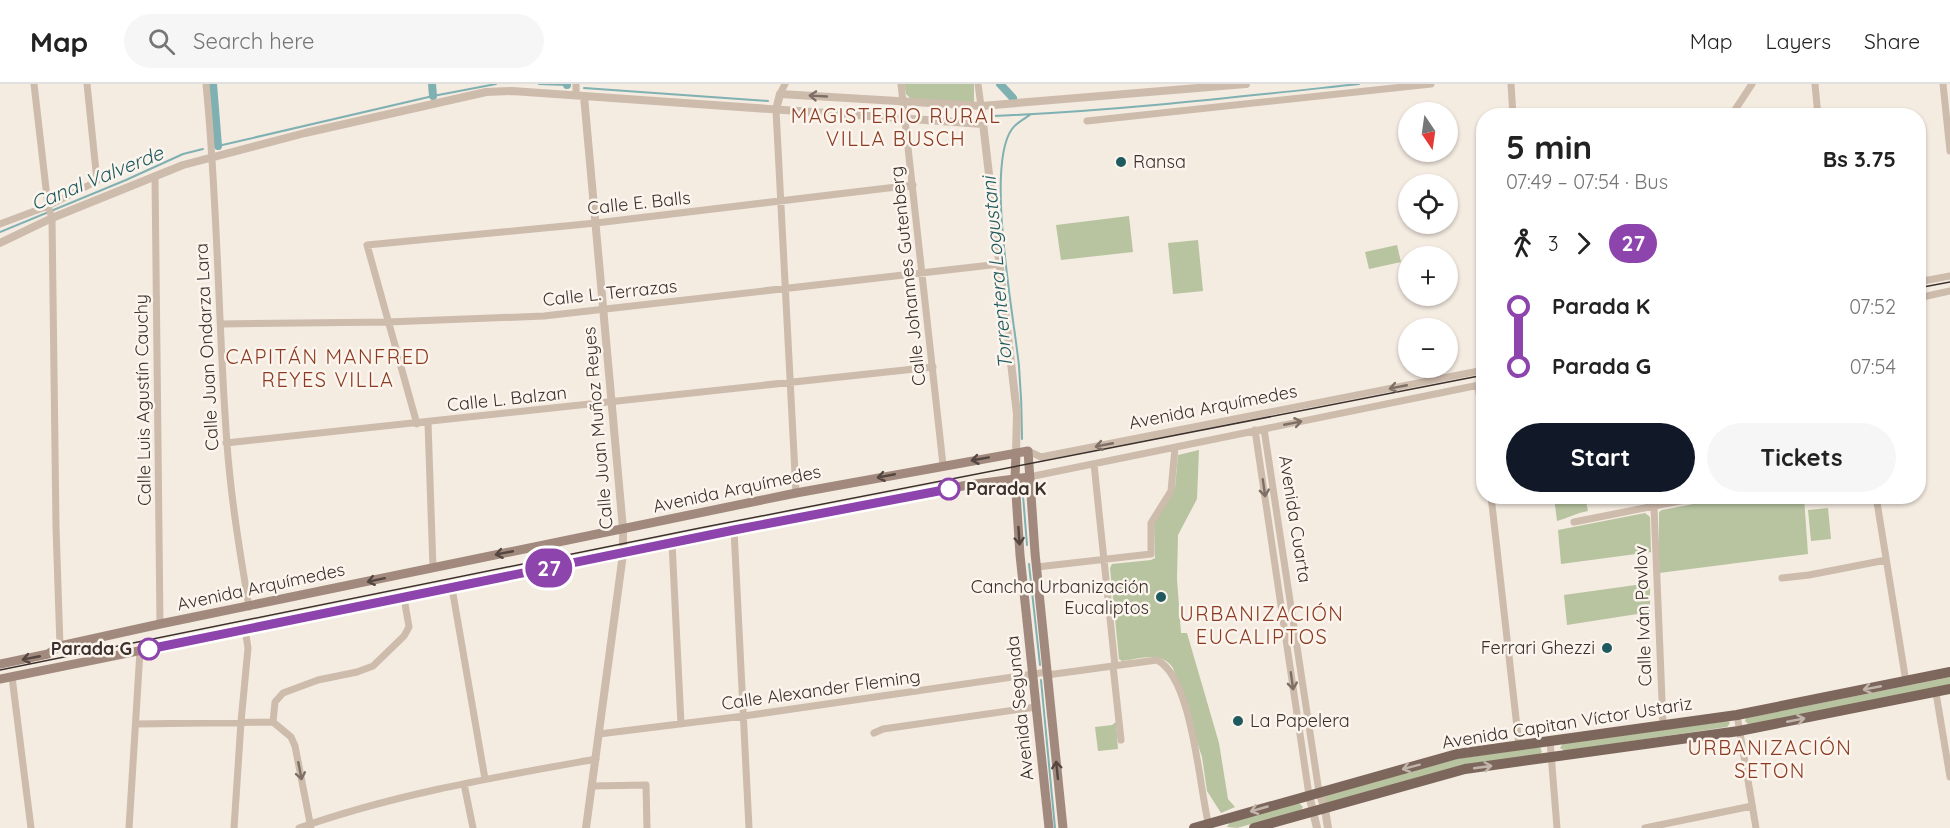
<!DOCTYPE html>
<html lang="en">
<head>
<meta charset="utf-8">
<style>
  body { margin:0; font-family:Quicksand,sans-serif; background:#f6f6f6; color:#222; height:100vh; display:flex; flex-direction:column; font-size:22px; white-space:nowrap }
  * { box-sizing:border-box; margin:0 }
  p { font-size:20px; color:#767676 }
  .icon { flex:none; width:33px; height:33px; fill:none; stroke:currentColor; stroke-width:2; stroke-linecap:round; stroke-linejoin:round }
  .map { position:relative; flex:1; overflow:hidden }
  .side { position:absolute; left:1476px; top:24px; width:450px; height:396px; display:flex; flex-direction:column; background:#fff; border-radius:24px; box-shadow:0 2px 4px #0004 }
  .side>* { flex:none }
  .badge { padding:0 12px; border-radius:20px; font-size:21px; line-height:39px }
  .needle { width:39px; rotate:167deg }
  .tools { position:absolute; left:1398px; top:18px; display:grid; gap:12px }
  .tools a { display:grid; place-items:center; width:60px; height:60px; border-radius:50%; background:#fff; box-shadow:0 2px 4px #0004; font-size:30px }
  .map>.badge { position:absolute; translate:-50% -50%; box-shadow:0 0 0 3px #fff }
  .legs { display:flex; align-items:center; gap:9px; height:66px; padding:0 30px; font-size:20px }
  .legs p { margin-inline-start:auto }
  .overview { display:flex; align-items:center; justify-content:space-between; height:102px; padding:0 30px }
  h1 { font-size:33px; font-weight:800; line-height:45px }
  .action { display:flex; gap:12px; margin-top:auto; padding:12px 30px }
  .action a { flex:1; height:69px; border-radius:36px; background:#111827; color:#fff; font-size:24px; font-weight:800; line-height:69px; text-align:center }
  .action a+a { background:#f6f6f6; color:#222 }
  ul { padding:0 30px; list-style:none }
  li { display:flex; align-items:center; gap:21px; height:60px; font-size:22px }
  li i { display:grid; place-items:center; width:9px; height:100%; margin:0 8px; background:currentColor }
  li i::after { content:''; width:15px; height:15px; margin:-8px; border:4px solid; border-radius:50%; background:#fff }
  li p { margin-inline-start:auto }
  li:first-child i { background:linear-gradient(#0000 50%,currentColor 0) }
  li:last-child i { background:linear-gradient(currentColor 50%,#0000 0) }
  header { display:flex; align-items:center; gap:36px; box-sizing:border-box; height:84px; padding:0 30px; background:#fff; border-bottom:2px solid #e0e0e0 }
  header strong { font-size:28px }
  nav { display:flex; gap:33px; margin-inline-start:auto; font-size:21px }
  .search { width:420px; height:54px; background:#f6f6f6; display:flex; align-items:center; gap:15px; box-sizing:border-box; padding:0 21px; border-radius:33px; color:#767676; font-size:22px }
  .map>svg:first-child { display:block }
  .green { fill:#b8c4a0 }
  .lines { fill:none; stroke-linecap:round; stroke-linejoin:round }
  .stream { stroke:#7fb0b2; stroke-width:2 }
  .canal { stroke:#7fb0b2; stroke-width:8 }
  .minor { stroke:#cdbbac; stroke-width:7 }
  .tertiary { stroke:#cdbbac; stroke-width:8 }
  .secondary { stroke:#a18a7d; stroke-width:9 }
  .primary { stroke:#7d675c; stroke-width:10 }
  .tram { stroke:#3b302b; stroke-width:1.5 }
  .oneway { stroke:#7d6f65 }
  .oneway2 { stroke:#544640 }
  .oneway3 { stroke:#c2b5ac }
  .line-1-casing { stroke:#fff; stroke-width:14 }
  .line-1 { stroke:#8e44ad; stroke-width:9 }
  .poi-dot { fill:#1f5a5e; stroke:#fbf5ee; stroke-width:2 }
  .stop-1-dot { fill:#fff; stroke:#8e44ad; stroke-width:3 }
  .labels { text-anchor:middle; stroke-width:5; stroke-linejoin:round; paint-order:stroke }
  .poi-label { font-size:18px; fill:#3b302b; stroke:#fbf5ee; text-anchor:start }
  .street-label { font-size:18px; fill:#3b302b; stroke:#fbf5ee }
  .stop-label { font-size:18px; font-weight:bold; fill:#3b302b; stroke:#fbf5ee; text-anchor:start }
  .neighbourhood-label { font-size:20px; letter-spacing:1.5px; fill:#8c3b22; stroke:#fbf5ee }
  .water-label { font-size:20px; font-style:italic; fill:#1f5a5e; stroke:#fbf5ee }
</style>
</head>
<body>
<header>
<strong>Map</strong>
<div class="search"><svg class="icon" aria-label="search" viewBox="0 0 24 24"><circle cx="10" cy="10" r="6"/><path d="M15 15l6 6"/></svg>Search here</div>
<nav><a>Map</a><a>Layers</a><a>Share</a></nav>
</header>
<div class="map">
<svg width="1950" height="744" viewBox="0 0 1950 744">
  <rect width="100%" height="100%" fill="#f4ebe1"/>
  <path class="green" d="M904 0H974V18L911 15 906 10Z
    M1129 132 1133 168 1061 176 1056 141Z
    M1198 156 1203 207 1173 210 1168 159Z
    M1397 161 1401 178 1369 185 1365 168Z
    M1199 366 1197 415 1178 451 1177 495 1181 549H1187L1219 659 1228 715 1235 723 1221 729 1207 707 1202 673 1173 584C1161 566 1140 575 1122 577L1119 575 1110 484 1112 480 1151 476 1155 474 1154 439 1175 403 1178 371Z
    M1554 413H1585L1588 427C1576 429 1568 434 1557 437Z
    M1730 413H1804L1808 470 1659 489V428L1662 426Z
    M1828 424 1831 455 1811 457 1808 426Z
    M1645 429 1650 433 1651 468 1561 480 1558 446Z
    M1650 499V528L1567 541 1564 511Z
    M1950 593V600L1943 602 1749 641 1745 637 1746 634Z
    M1728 637 1730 639 1727 643 1565 667 1560 664 1563 659Z
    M1116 638 1118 665 1098 667 1095 643 1112 641Z
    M1540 663 1542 668 1540 670 1328 719 1325 718 1324 712 1456 675Z
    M1299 719 1303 723 1301 726 1237 744 1227 743 1230 738Z"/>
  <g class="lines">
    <path class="stream" d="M539 0 567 1
      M584 4 768 17
      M992 32C1115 27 1237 13 1359 0
      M218 62 433 12 496 0
      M0 148 126 96 183 70 203 65
      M1022 355C1022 330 1021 306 1019 282 1014 233 985 82 1012 45 1016 39 1024 35 1030 31
      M1022 399 1027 461
      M1029 480 1040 581
      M1041 596 1055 744"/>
    <path class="canal" d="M213 0 218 62
      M432 0 433 12
      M567 0V1
      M1000 0 1013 14"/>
    <path class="minor" d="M34 0 48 122 52 134 56 443 60 562
      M206 0C218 120 218 240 227 360 231 415 240 469 249 523
      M901 0 943 381
      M978 0 981 22
      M1511 0 1513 32
      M1815 0 1818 32
      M1943 0 1950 67
      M780 10 785 0
      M576 11V0
      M776 26 796 409
      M1731 32 1752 0
      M1087 37 1431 0
      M155 92 160 540
      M0 140 48 122 97 97 87 0
      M1918 198 1950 192
      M1918 214 1950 207
      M221 240 388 238 544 232 1000 180
      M1478 301 1484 348
      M428 339 433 484
      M417 340 367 161 596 139 913 101
      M1264 345 1319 708
      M1255 346 1309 711
      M226 359 933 283
      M1028 367 1041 373 1484 286
      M1094 380 1115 582
      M1029 393 1484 300
      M1491 412 1519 661
      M1876 412 1906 598
      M1654 423 1663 640
      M1574 438 1705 412
      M734 446 749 744
      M672 459 681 640
      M1037 483 1151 470V439L1171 407 1175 364
      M1782 494 1809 491 1886 476
      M452 504 485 695
      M1113 582 1121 656
      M1047 591 1157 576C1193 594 1199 704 1209 742
      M12 593 31 744
      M1936 609 1950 693
      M1737 631 1756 744
      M273 638 275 618 283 609 318 596 357 588 373 582 404 552 409 543 404 514
      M273 638 291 653 295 662 311 744
      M136 640 273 638
      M874 649 883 645 1036 623
      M599 650 744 632 1047 588
      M1550 657 1557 744
      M464 700 473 744
      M592 702 646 701 647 744
      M129 744 140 567
      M234 744 241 638 248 564 245 545
      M299 744C395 710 496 693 596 675
      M1645 744 1752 722"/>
    <path class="tertiary" d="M584 12 623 445V470L586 744
      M981 22 1017 330 1016 369
      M776 26 780 10 981 22 1246 0
      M0 159 52 134 183 81 305 49 486 8 512 7 584 12 983 40
      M1319 708 1325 725 1328 744
      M1309 711 1317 744"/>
    <path class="secondary" d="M1016 369 1015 394 1020 471 1049 744
      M0 580 48 570 60 562 160 540 796 409 1028 367 1035 469 1063 744
      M0 595 734 446 968 401 1029 393"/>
    <path class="primary" d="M1194 744 1457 670 1737 631 1950 588
      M1254 744 1465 685 1739 647 1950 605"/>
    <path class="tram" d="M1918 204 1950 198
      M0 586 700 444 1484 291"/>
  </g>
  <defs><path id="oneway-shaft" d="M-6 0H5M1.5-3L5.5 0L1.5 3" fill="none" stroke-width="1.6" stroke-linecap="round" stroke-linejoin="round" transform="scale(1.5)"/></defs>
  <g class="oneway">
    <use href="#oneway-shaft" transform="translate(818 12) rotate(-177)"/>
    <use href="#oneway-shaft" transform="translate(1398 303) rotate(169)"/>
    <use href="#oneway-shaft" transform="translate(1293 339) rotate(-11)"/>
    <use href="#oneway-shaft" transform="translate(1104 361) rotate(169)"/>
    <use href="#oneway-shaft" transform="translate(1264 404) rotate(82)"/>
    <use href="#oneway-shaft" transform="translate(1292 597) rotate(82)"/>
    <use href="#oneway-shaft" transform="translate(300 687) rotate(79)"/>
  </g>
  <g class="oneway2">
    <use href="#oneway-shaft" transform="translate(980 375) rotate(170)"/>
    <use href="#oneway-shaft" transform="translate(886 392) rotate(169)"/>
    <use href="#oneway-shaft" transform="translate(1019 452) rotate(86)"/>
    <use href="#oneway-shaft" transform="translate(504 469) rotate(169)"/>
    <use href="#oneway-shaft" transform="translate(376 496) rotate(168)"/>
    <use href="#oneway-shaft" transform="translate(31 574) rotate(169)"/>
    <use href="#oneway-shaft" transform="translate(1057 686) rotate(-96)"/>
  </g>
  <g class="oneway3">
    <use href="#oneway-shaft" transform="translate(1872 604) rotate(169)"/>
    <use href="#oneway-shaft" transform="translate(1796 636) rotate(-11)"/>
    <use href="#oneway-shaft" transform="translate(1411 683) rotate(165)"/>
    <use href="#oneway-shaft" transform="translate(1483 683) rotate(-8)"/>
    <use href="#oneway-shaft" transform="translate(1259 725) rotate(164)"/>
  </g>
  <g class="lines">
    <g class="line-1-casing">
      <path id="line-1" d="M149 565 734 446 949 405"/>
    </g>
    <use href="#line-1" class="line-1"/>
  </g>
  <g class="poi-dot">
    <circle cx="1121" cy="78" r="6"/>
    <circle cx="1161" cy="513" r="6"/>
    <circle cx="1607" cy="564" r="6"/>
    <circle cx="1238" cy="637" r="6"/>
  </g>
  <g class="stop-1-dot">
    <circle cx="949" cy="405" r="10"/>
    <circle cx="149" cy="565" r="10"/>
  </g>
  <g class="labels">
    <g class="poi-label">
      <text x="1133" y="84">Ransa</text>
      <text x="1149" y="509" text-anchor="end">Cancha Urbanización<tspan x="1149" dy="21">Eucaliptos</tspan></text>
      <text x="1595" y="570" text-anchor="end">Ferrari Ghezzi</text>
      <text x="1250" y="643">La Papelera</text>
    </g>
    <g class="street-label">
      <text transform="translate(639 119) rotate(-6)" y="6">Calle E. Balls</text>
      <text transform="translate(908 192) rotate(-96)" y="6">Calle Johannes Gutenberg</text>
      <text transform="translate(610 209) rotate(-6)" y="6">Calle L. Terrazas</text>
      <text transform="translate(207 263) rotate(-93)" y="6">Calle Juan Ondarza Lara</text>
      <text transform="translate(507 315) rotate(-6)" y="6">Calle L. Balzan</text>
      <text transform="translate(143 316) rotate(-91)" y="6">Calle Luis Agustín Cauchy</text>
      <text transform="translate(1213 323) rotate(-11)" y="6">Avenida Arquímedes</text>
      <text transform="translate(598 344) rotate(-95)" y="6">Calle Juan Muñoz Reyes</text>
      <text transform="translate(737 405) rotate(-12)" y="6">Avenida Arquímedes</text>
      <text transform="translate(1295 435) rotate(81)" y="6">Avenida Cuarta</text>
      <text transform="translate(261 503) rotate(-12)" y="6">Avenida Arquímedes</text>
      <text transform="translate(1643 532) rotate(-92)" y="6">Calle Iván Pavlov</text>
      <text transform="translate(821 606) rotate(-8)" y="6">Calle Alexander Fleming</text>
      <text transform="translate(1020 624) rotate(-96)" y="6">Avenida Segunda</text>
      <text transform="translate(1567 639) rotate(-9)" y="6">Avenida Capitan Víctor Ustariz</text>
    </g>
    <g class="stop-label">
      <text x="966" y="411">Parada K</text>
      <text x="132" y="571" text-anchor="end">Parada G</text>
    </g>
    <g class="neighbourhood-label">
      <text x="896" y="39">MAGISTERIO RURAL<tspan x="896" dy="23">VILLA BUSCH</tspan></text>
      <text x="328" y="280">CAPITÁN MANFRED<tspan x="328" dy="23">REYES VILLA</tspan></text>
      <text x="1262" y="537">URBANIZACIÓN<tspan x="1262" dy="23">EUCALIPTOS</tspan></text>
      <text x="1770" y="671">URBANIZACIÓN<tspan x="1770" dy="23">SETON</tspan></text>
    </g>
    <g class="water-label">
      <text transform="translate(97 94) rotate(-22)" y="7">Canal Valverde</text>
      <text transform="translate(997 189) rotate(-95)" y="7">Torrentera Logustani</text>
    </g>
  </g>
</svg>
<div class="tools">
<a><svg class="needle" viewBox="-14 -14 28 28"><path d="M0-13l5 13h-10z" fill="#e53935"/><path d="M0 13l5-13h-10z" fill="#767676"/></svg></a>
<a><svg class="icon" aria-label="locate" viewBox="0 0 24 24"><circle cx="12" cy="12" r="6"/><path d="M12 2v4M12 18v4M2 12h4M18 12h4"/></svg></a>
<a>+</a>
<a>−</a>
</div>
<b class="badge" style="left:549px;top:484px;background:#8e44ad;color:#fff">27</b>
<section class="side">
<div class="overview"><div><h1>5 min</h1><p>07:49 – 07:54 · Bus</p></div><b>Bs 3.75</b></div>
<div class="legs"><svg class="icon" aria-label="walk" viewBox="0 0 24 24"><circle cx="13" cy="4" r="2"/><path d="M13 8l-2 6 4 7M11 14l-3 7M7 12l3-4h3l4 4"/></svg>3<svg class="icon" aria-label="forward" viewBox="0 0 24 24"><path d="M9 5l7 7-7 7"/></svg><b class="badge" style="background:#8e44ad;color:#fff">27</b></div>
<ul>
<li><i style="color:#8e44ad"></i><b>Parada K</b><p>07:52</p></li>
<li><i style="color:#8e44ad"></i><b>Parada G</b><p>07:54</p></li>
</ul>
<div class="action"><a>Start</a><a>Tickets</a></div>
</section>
</div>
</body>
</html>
